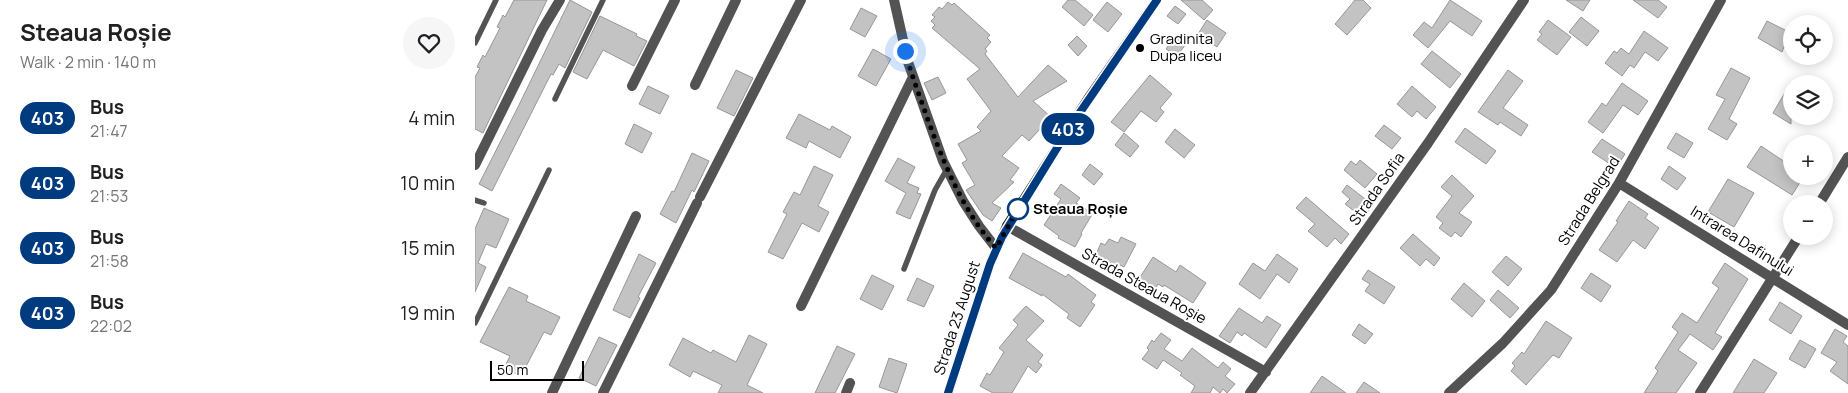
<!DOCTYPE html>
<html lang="en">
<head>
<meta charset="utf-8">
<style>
  body { margin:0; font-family:Manrope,sans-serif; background:#f6f6f6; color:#202124; height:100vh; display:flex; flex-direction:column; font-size:19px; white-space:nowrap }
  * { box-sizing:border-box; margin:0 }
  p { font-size:16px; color:#757577 }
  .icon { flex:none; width:28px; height:28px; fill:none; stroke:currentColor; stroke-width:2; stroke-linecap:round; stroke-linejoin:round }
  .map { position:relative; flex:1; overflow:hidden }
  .panel { display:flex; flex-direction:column; background:#fff; width:475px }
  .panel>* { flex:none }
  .badge { padding:0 10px; border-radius:16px; font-size:18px; line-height:32px }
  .fabs { position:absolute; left:1308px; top:15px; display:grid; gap:10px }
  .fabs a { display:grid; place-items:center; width:50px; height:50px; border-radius:50%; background:#fff; box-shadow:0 2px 12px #0003; font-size:25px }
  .scale { position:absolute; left:15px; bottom:12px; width:94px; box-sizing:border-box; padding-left:5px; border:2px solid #000; border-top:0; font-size:14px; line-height:18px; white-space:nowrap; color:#000; -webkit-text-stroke:4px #fff; paint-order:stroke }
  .you { position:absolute; width:25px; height:25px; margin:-12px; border:4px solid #fff; border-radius:50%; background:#1a73e8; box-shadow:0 0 0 8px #1a73e833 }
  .map>.badge { position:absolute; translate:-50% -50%; box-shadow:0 0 0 2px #fff }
  .round { display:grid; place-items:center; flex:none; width:52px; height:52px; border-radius:26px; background:#f6f6f6 }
  .overview { display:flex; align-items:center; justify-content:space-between; height:85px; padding:0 20px }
  h1 { font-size:24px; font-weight:700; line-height:38px }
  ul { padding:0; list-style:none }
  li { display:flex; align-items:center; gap:15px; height:65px; padding:0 20px }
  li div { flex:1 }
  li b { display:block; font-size:19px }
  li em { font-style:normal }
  li .badge { min-width:55px; font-weight:700; text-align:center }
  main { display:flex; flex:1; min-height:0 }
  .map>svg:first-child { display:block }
  .building { fill:#c3c3c3; stroke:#979797 }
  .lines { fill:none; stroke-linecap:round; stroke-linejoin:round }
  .lane { stroke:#535353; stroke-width:5.5 }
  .street { stroke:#535353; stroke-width:10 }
  .secondary { stroke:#202020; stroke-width:10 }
  .line-casing { stroke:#fff; stroke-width:11 }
  .line { stroke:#003b80; stroke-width:8 }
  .walk { stroke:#000; stroke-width:5; stroke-dasharray:0 9 }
  .poi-dot { fill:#000; stroke:#fff; stroke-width:2 }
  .stop-dot { fill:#fff; stroke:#003b80; stroke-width:2.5 }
  .labels { text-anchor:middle; stroke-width:4; stroke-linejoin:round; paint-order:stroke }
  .poi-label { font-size:15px; fill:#000; stroke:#fff; text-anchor:start }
  .street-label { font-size:15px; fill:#000; stroke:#fff }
  .stop-label { font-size:15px; font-weight:bold; fill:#000; stroke:#fff; text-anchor:start }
</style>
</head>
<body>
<main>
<section class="panel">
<div class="overview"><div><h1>Steaua Roșie</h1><p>Walk · 2 min · 140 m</p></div><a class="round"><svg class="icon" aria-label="heart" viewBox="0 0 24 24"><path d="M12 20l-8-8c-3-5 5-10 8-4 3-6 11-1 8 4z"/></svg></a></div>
<ul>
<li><span class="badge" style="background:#003b80;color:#fff">403</span><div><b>Bus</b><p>21:47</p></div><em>4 min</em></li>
<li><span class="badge" style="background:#003b80;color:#fff">403</span><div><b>Bus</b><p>21:53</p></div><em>10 min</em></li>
<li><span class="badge" style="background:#003b80;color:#fff">403</span><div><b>Bus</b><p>21:58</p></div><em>15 min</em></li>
<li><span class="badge" style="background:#003b80;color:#fff">403</span><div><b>Bus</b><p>22:02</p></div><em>19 min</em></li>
</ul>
</section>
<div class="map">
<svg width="1373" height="393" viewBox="0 0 1373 393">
  <rect width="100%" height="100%" fill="#fff"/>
  <path class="building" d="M39 0H72L8 133 0 129V77L5 68 2 67 8 55 10 57 25 28 22 27 28 15 30 17Z
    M95 0 117 12 90 68 84 64 78 75 76 74 17 191 4 184 43 107Z
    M593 0H600L618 15 609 26 587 7Z
    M706 0H727L738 10 729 20Z
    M880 0H888L896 8 872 35 860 24Z
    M975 0 1007 21 997 36 975 21 953 48 938 35 949 22 957 28Z
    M1091 0H1115L1108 11Z
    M1158 0H1183L1192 7 1183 18Z
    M473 2 477 5 479 3 515 35 512 38 516 42 510 49 512 51 510 54 543 97 573 65 592 81 558 101 576 117 554 141 547 135 527 156 544 168 535 180 539 182 517 203 526 208 517 221 508 215 491 190 500 185 487 163 492 160 483 144 506 131 502 127 516 111 492 79 505 69 457 28 460 25 456 21 460 17 457 15 464 7 467 9Z
    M632 2 647 14 633 32 618 20Z
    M700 6 711 14 703 24 692 16Z
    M386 8 402 16 390 37 375 29Z
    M125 16 162 34 161 36 172 41 159 66 128 50 112 79 98 72Z
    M1106 17 1124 31 1112 46 1094 32Z
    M732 20 751 33 742 47 723 34Z
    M1073 20 1096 37 1082 55 1062 40 1067 34 1064 32Z
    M1292 21 1316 33V51L1309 47 1307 52 1283 38Z
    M1169 31 1193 48 1183 61 1170 52 1159 68 1155 65 1147 76 1130 63 1139 51 1142 53 1146 48 1154 54Z
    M602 36 612 46 603 56 593 45Z
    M700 36 711 44 702 56 691 49Z
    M398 49 416 59 401 86 383 76Z
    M957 51 986 74 975 88 946 64Z
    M1256 68 1275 78 1254 119 1262 124 1252 140 1233 129 1250 99 1241 95Z
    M261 70 278 78 259 116 242 108Z
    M1033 70 1048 81 1028 108 1053 125 1046 136 1025 122 1023 125 1003 112Z
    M675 75 697 94 685 108 689 112 681 122 666 111 649 132 636 122Z
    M463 77 471 93 457 100 449 83Z
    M1316 82V124L1298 113Z
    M1147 83 1173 101 1163 115 1148 105 1128 133 1113 122 1127 103 1131 106Z
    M173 86 194 96 185 114 164 104Z
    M937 86 961 107 951 119 942 111 937 117 922 104Z
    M324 114 355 130 357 126 376 137 365 158 334 141 331 148 311 138Z
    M159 124 177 133 167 153 150 144Z
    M909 125 926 138 917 149 900 136Z
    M990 128 1021 151 1011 164 980 142Z
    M700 129 720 145 709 158 690 142Z
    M649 133 664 146 655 157 640 145Z
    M1201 133 1218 143 1209 158 1192 148Z
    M1127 139 1150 154 1141 168 1117 152Z
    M1286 146 1316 166V176H1329L1317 195 1272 167Z
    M217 153 234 161 219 192 217 190 201 223 185 214 197 191 199 192Z
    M423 158 440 167 432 183 444 188 442 193 446 194 435 219 421 213 431 193 410 181Z
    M885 160 902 174 890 188 869 170 876 161 881 165Z
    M615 164 628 174 619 185 607 175Z
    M339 166 358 175 343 206 354 212 344 232 327 223 308 259 293 252 312 214 308 212 319 192 325 195Z
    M1194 166 1211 178 1202 190 1186 179Z
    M977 175 999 196 984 213 997 222 986 237 980 232 976 237 964 228 968 223 961 217 977 196 966 187Z
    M1253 179 1279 193 1259 227 1233 212Z
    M586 184 605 198 601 203 618 213 606 233 607 234 600 247 583 238 584 236 569 225 586 199 579 194Z
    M872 185 898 205 892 213 887 208 883 214 870 204 875 199 867 192Z
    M831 197 874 234 866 244 860 238 852 247 833 231 840 224 821 208Z
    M1154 201 1173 214 1170 218 1184 228 1170 249 1158 240 1142 262 1124 250 1143 222 1141 221Z
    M9 208 34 219 21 248 11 244 3 263 11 267 0 292V229Z
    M938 234 965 258 959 266 951 259 945 266 925 248Z
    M646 237 661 244 649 267 643 264 640 269 619 259 626 243 630 245 634 239 643 243Z
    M548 253 591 277 593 274 621 295 616 302 620 305 605 327 592 318 594 314 567 294V296L534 278Z
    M164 254 181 263 163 297 165 298 155 318 138 310Z
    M802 254 823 269 814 283 802 274 785 299 764 284 778 263 790 271Z
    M1031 256 1047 269 1033 286 1017 272Z
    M678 257 701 272 705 265 731 283 718 303 689 285 688 287 683 284 678 292 662 282Z
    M1250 263 1273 279 1240 333 1247 337 1238 350 1215 334 1203 350 1222 363 1201 393H1169L1183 371 1180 368 1203 332 1197 327 1207 313 1222 323 1244 288 1237 283Z
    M893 270 920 287 909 304 890 291 895 284 887 279Z
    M1116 273 1136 286 1126 302 1106 288Z
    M397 275 419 286 407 310 385 299Z
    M442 278 459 286 449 307 432 300Z
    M989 283 1010 301 997 317 976 299Z
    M34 287 53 296 51 301 85 317 76 335 69 332 46 376 29 368 35 356 5 342Z
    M1023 290 1044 308 1035 318 1015 300Z
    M1305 302 1327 316 1316 334 1294 320Z
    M551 306 569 321 551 340 568 355 563 362 567 365 561 373 553 366 537 393H518L505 386 512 373 515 375 529 352 524 348 543 325 538 320Z
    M764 308 787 323 792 316 806 325 791 348 769 333 767 336 762 332 755 343 744 336Z
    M1071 321 1097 338 1084 358 1078 355 1051 385 1036 371 1040 366 1037 363 1047 352 1049 354Z
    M884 324 898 334 890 344 877 335Z
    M1360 329 1372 336 1368 342 1373 346V384L1355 371 1362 362 1346 353Z
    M686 333 696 340 689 349 707 361 717 348 743 368 748 362 756 369 750 376 760 384 752 393 748 389 745 393 738 387 735 393H716L720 386 705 375 707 373 688 360 682 369 667 359 674 350 672 348 677 340 679 342Z
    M274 335 292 344 272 385 288 393H243L247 385 218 371 215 377 194 365 208 338 236 353 238 350 261 362Z
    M124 337 142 345 121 386 104 378Z
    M1325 340 1341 349 1330 368 1314 359Z
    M362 346 380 354 360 393H340Z
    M414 358 432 364 422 393 404 387Z
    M1279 359 1302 373 1289 393H1258Z
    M847 376 871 393H835Z
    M889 382 905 393H881Z"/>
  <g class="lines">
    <path class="lane" d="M0 43 21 0
      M80 99 128 0
      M0 200 9 203
      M429 269 460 190 472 169
      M0 323 74 170"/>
    <path class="street" d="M419 0 433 62 468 161 488 201 504 226 521 248
      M220 85 261 0
      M157 86 200 0
      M0 165 67 30 85 0
      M1144 183 1373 325
      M225 197 326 0
      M1344 204 1373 157
      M532 226 791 372
      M326 306 438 77
      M77 393 161 216
      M128 393 222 203
      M371 393 375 383
      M775 393 953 143 1049 0
      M974 393 1028 343 1076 290 1144 183 1246 0
      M1225 393 1324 236"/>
    <path class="secondary" d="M473 393 515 264 532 226 615 96 682 0"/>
  </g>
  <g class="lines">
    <g class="line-casing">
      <path id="line" d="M473 393 515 264 527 237 595 127 682 0"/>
    </g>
    <use href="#line" class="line"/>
    <path class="walk" d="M430 51C436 74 445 97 453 120 470 166 488 211 521 248L543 209"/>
  </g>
  <circle class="poi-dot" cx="665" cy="48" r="5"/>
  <circle class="stop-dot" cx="543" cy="209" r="10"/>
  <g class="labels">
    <g class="poi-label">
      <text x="675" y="44">Gradinita<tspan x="675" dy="17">Dupa liceu</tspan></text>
    </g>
    <g class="street-label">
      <text transform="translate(902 189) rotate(-55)" y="5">Strada Sofia</text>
      <text transform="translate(1114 201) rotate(-58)" y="5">Strada Belgrad</text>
      <text transform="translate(1267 241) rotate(32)" y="5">Intrarea Dafinului</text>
      <text transform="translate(669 286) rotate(29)" y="5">Strada Steaua Roșie</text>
      <text transform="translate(482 318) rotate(-72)" y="5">Strada 23 August</text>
    </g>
    <g class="stop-label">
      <text x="558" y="214">Steaua Roșie</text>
    </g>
  </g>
</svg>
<div class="fabs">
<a><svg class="icon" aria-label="locate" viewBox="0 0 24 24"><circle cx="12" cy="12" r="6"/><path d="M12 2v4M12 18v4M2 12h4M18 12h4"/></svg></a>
<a><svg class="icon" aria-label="layers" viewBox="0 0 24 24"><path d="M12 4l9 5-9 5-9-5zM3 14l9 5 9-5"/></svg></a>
<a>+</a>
<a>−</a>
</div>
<div class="scale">50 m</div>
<div class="you" style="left:430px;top:51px"></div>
<b class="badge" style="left:593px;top:129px;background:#003b80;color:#fff">403</b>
</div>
</main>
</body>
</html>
